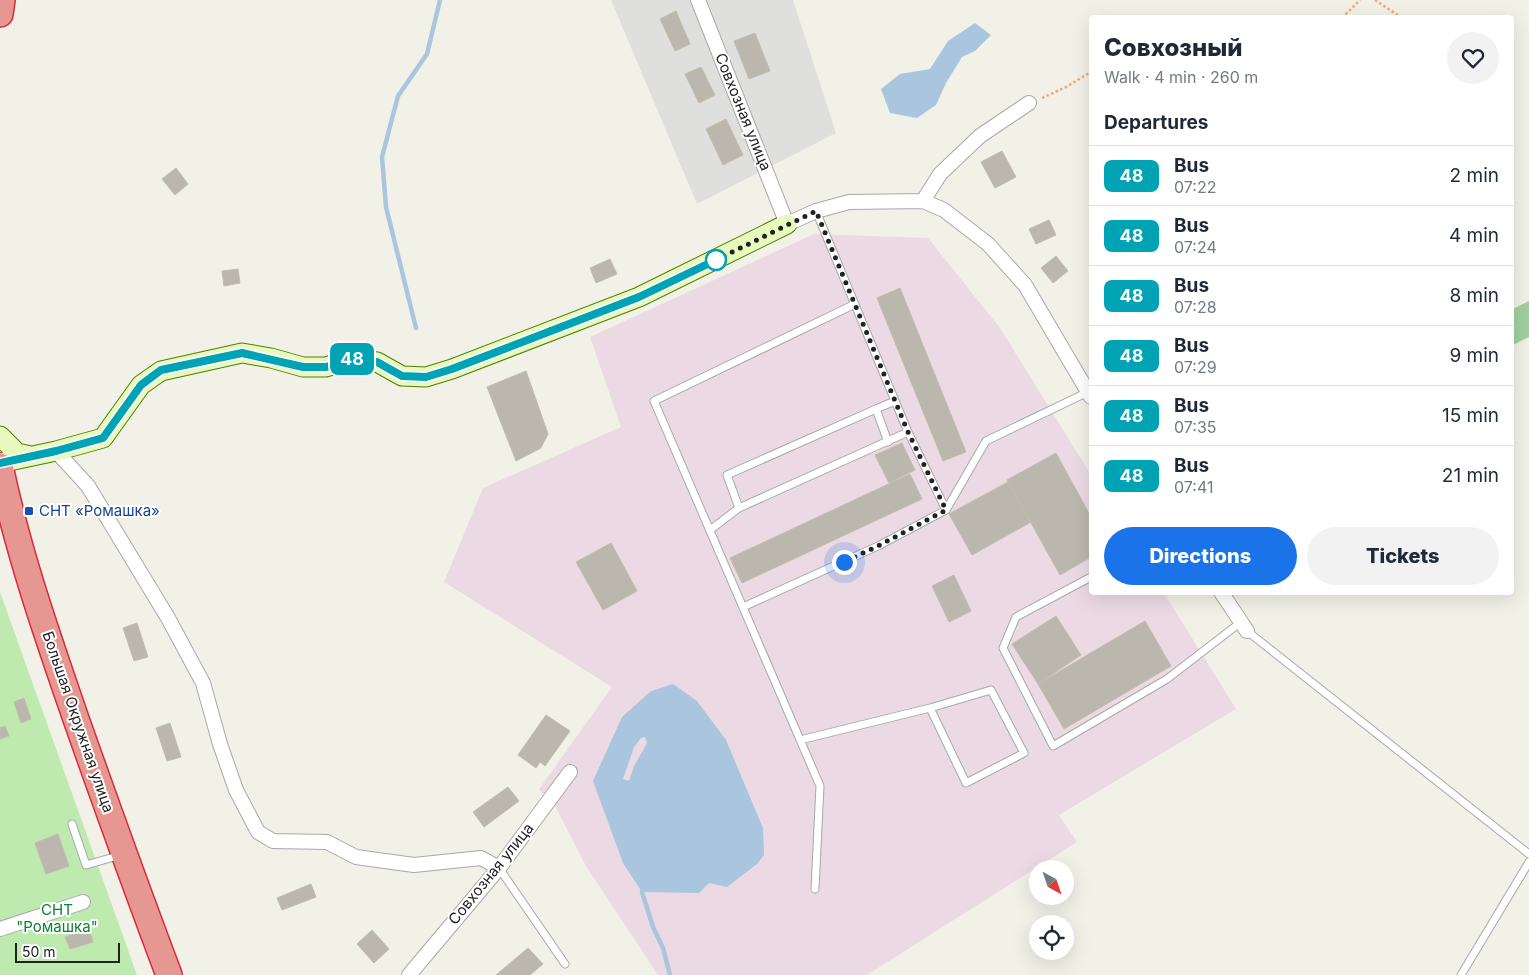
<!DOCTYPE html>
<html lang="en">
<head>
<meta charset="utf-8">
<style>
  body { margin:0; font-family:Inter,sans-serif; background:#f2f2f3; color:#1f2937; height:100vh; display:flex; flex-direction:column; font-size:19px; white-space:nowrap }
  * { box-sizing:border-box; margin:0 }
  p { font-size:16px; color:#747a83 }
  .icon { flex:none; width:28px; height:28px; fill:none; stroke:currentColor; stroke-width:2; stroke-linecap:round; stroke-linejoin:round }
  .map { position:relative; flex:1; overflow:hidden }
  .sheet { position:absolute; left:1089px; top:15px; width:425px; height:580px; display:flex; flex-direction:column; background:#fff; border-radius:5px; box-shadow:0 5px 20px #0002 }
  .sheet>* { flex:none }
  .badge { padding:0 10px; border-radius:8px; font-size:18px; line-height:32px }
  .needle { width:32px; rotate:140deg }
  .controls { position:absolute; left:1029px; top:860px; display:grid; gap:10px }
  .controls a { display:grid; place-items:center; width:45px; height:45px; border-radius:50%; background:#fff; box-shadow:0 5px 20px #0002; font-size:25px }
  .scale { position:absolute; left:15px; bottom:12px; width:105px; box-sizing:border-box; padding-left:5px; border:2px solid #212121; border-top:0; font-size:14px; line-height:18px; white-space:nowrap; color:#212121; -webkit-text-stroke:4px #fff; paint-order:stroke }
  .you { position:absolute; width:25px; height:25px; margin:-12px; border:4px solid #fff; border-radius:50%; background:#1a73e8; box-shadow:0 0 0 8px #1a73e833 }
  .map>.badge { position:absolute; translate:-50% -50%; box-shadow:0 0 0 2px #fff }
  h2 { padding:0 15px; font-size:19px; line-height:45px }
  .round { display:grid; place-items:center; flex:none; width:52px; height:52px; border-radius:26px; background:#f2f2f3 }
  .headline { display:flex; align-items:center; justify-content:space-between; height:85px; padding:0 15px }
  h1 { font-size:24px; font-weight:800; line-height:38px }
  .action { display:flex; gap:10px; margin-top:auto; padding:10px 15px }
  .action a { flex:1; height:58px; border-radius:30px; background:#1a73e8; color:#fff; font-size:20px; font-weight:800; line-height:58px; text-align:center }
  .action a+a { background:#f2f2f3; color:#1f2937 }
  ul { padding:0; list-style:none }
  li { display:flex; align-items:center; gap:15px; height:60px; padding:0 15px; border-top:1px solid #e0e1e3 }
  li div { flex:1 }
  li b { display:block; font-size:19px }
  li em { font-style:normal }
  li .badge { min-width:55px; font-weight:700; text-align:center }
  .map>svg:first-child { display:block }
  .residential { fill:#dfdfde }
  .industrial { fill:#ebdae3 }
  .grass { fill:#beeab0 }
  .forest { fill:#a0d09e }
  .water { fill:#aac5de; fill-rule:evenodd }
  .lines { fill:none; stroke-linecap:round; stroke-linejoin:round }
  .stream { stroke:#aac5de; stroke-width:4.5 }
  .building { fill:#bbb7ae; stroke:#c3bcab }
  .lane-casing { stroke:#a8a8a8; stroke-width:9 }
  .street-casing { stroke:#a8a8a8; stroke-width:16 }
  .secondary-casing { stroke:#517b06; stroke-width:21 }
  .highway-casing { stroke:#db2a3b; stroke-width:28 }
  .path { stroke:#f9a272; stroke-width:2.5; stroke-dasharray:2.5 2.5; stroke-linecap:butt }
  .lane { stroke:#fff; stroke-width:7 }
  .street { stroke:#fff; stroke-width:14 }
  .secondary { stroke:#e8f9be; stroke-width:19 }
  .highway { stroke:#e79792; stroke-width:25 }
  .line-casing { stroke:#fff; stroke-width:11 }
  .line { stroke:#00a3b4; stroke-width:8 }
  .walk { stroke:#212121; stroke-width:5; stroke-dasharray:0 9 }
  .stop-dot { fill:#fff; stroke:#00a3b4; stroke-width:2.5 }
  .transit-dot { fill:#1a4fb4; stroke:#fff; stroke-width:2 }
  .labels { text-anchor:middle; stroke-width:4; stroke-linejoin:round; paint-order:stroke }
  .street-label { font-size:15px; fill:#212121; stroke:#fff }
  .transit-label { font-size:15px; fill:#164399; stroke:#fff; text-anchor:start }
  .park-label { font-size:15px; fill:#0d8234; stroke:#fff }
</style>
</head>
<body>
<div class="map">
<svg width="1529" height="975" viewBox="0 0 1529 975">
  <rect width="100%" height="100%" fill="#f2f1e8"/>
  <path class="residential" d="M611 0H793L836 133 697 204Z"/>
  <path class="industrial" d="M814 234 928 238 1000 328 1091 475V592L1164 593 1236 709 1059 815 1077 842 867 975H658L586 866 554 804 539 789 612 687 444 582 483 488 621 427 590 337Z"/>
  <path class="grass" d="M0 592 137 975H0Z"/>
  <path class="forest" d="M1529 301V337L1511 346V310Z"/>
  <path class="water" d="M975 23 991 35 975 51 962 57 946 83 936 105 917 118 890 113 881 89 900 74 930 69 948 41Z
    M673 684 697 701 726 740 763 828 764 855 757 864 727 887 709 883 699 893 642 892 623 863 593 781 622 717 651 691ZM645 737 647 743 634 766 629 781 623 779 634 747 641 738Z"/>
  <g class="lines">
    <path class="stream" d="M416 328 386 207 382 157 398 96 427 54 440 0
      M644 887 642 892 653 927 663 948 670 975"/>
  </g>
  <path class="building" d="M676 11 690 44 675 51 660 19Z
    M755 33 770 71 749 79 734 41Z
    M701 67 715 95 699 103 685 74Z
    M726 119 743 155 723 165 706 129Z
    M1002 151 1016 177 995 188 981 162Z
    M176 168 188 184 175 195 162 179Z
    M1049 220 1056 235 1036 244 1029 229Z
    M1056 256 1068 271 1053 283 1041 268Z
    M610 259 617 274 596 283 590 268Z
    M238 269 240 283 224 286 222 271Z
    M900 288 966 452 943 461 877 298Z
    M526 371 548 434 541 448 516 461 487 387Z
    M902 443 915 470 889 483 875 455Z
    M1056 453 1091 517V557L1060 575 1007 480Z
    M910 474 922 499 742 583 730 558Z
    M1008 482 1031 522 972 555 949 514Z
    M611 543 637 591 603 610 576 562Z
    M954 575 971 611 949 622 932 586Z
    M1056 616 1081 655 1038 684 1012 644Z
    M1145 621 1171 666 1064 729 1038 684Z
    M137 623 148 657 134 661 123 628Z
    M24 698 31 719 21 723 14 702Z
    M546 715 570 731 545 766 540 762 536 768 518 755Z
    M170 723 181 757 167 761 156 728Z
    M5 726 9 736 0 739V728Z
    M508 787 519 801 484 827 473 812Z
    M58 834 69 866 46 874 35 843Z
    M311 884 316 897 282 910 277 898Z
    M89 929 93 942 70 949 65 937Z
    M372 930 389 949 374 963 357 944Z
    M528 948 543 964 530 975H496Z"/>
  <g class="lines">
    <g class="lane-casing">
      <path id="lane" d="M888 442 876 409 895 401
        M739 508 727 475 876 409
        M946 510 986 441 1088 392
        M710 530 739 508 908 432 816 211
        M1091 577 1016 617 1003 648 1053 746 1167 679 1241 622
        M743 607 878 546 946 510 908 432
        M1247 631 1529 854
        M800 740 930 708 966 783 1024 753 991 690 930 708
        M72 824 86 865 121 855
        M499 868 565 964
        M815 889 820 786 654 401 855 304
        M1461 975 1529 862"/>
    </g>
    <g class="street-casing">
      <path id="street" d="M698 0 787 224 816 211 849 202 923 201 944 210 988 244 1025 285 1091 397
        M923 201 940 174 980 136 1029 103
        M56 451 88 486 168 618 203 683 220 744 236 790 258 832 273 841 327 842 356 857 414 865 481 858 499 868
        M1221 592 1247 631
        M0 929 83 902
        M409 975 499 868 570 772"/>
    </g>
    <g class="secondary-casing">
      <path id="secondary" d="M0 436 17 453 31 456
        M0 463 56 451 103 438 141 385 161 371 242 353 271 358 303 367H326L351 359 377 362 402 376 426 377 452 369 639 297 787 224"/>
    </g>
    <g class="highway-casing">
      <path id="highway" d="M0 14 2 0
        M0 466C18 552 47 635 76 719 106 804 137 890 169 975"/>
    </g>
    <path class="path" d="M1375 0 1402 18
      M1342 18 1360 0
      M1042 98 1066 87 1091 72"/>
    <use href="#lane" class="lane"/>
    <use href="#street" class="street"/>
    <use href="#secondary" class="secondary"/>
    <use href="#highway" class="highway"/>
  </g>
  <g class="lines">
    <g class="line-casing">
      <path id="line" d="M0 463 56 451 103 438 141 385 161 370 242 353 303 367H326L351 359 377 362 402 376 426 377 452 369 639 297 716 260"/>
    </g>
    <use href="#line" class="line"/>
    <path class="walk" d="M716 260 816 211 908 432 946 510 878 546 844 562"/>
  </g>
  <circle class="stop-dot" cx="716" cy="260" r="10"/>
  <rect class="transit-dot" x="24" y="506" width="10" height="10" rx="2.5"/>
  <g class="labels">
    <g class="street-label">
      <text transform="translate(743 112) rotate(68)" y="5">Совхозная улица</text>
      <text transform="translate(78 722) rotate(71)" y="5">Большая Окружная улица</text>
      <text transform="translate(491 874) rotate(-51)" y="5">Совхозная улица</text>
    </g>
    <g class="transit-label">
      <text x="39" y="516">СНТ «Ромашка»</text>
    </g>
    <g class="park-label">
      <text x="57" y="915">СНТ<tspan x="57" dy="17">"Ромашка"</tspan></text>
    </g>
  </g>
</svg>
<div class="controls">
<a><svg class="needle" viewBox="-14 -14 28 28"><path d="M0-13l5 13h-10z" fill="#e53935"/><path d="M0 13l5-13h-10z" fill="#747a83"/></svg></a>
<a><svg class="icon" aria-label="locate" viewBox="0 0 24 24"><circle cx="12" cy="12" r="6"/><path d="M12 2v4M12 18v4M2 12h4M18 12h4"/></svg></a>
</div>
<div class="scale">50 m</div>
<div class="you" style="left:844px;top:562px"></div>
<b class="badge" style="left:352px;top:359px;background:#00a3b4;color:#fff">48</b>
<section class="sheet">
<div class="headline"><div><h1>Совхозный</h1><p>Walk · 4 min · 260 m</p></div><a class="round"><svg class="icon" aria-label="heart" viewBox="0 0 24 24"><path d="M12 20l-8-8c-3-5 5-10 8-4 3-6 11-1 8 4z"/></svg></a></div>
<h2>Departures</h2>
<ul>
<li><span class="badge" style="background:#00a3b4;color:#fff">48</span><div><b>Bus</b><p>07:22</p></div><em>2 min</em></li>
<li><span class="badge" style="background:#00a3b4;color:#fff">48</span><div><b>Bus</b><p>07:24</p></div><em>4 min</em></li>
<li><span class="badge" style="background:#00a3b4;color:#fff">48</span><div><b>Bus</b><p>07:28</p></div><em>8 min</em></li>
<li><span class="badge" style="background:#00a3b4;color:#fff">48</span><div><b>Bus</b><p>07:29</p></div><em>9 min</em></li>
<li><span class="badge" style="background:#00a3b4;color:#fff">48</span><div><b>Bus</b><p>07:35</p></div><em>15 min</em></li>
<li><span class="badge" style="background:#00a3b4;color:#fff">48</span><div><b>Bus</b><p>07:41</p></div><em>21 min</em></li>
</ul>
<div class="action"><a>Directions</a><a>Tickets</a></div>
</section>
</div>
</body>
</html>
